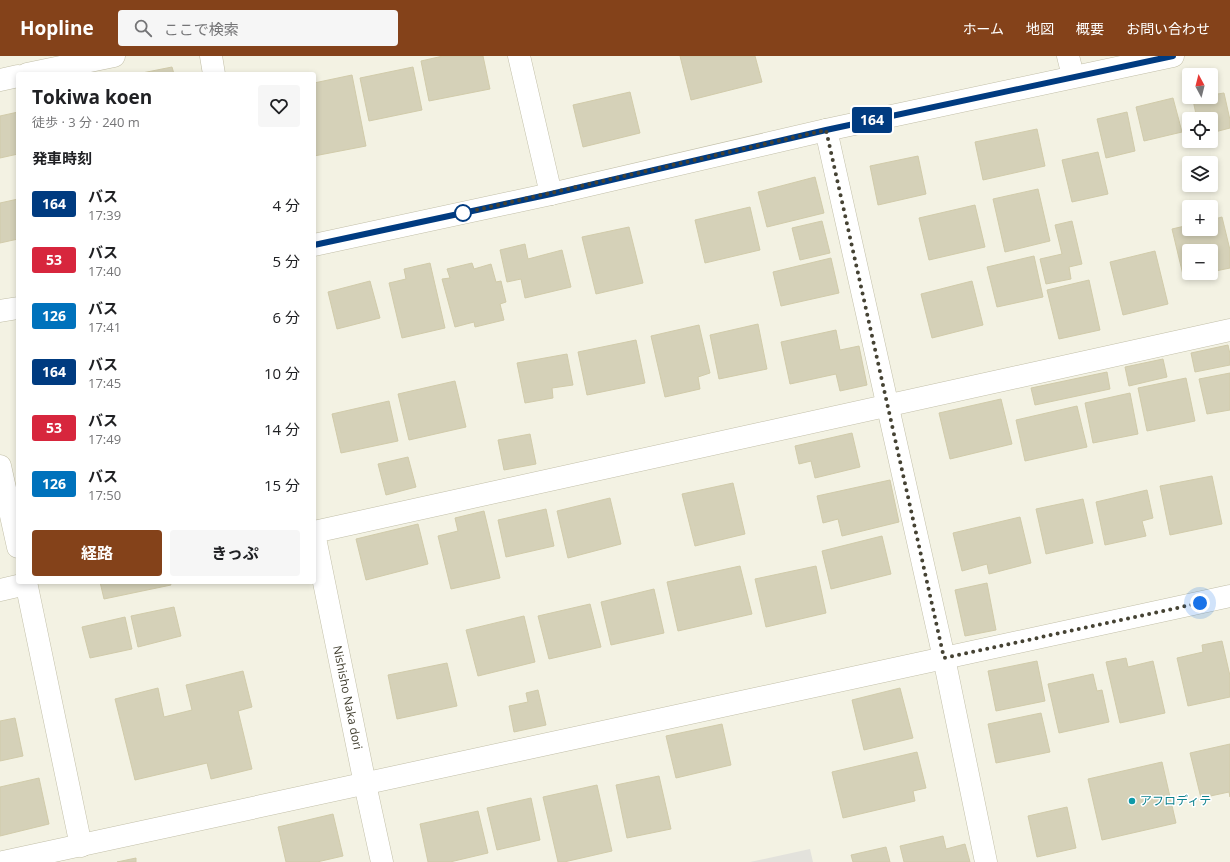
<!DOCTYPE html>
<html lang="ja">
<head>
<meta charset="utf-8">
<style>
  body { margin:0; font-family:"Open Sans","Noto Sans JP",sans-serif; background:#f6f6f6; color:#202124; height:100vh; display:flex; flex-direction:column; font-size:15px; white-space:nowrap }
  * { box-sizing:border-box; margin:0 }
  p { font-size:13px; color:#757577 }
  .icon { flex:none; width:22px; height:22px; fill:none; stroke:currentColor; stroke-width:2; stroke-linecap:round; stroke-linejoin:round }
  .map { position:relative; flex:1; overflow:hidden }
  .sheet { position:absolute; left:16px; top:16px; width:300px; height:512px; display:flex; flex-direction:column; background:#fff; border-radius:4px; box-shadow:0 2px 6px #0003 }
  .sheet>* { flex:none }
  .badge { padding:0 8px; border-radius:3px; font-size:14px; line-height:26px }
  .needle { width:26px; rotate:353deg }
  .controls { position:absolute; left:1182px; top:12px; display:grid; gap:8px }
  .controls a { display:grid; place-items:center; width:36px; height:36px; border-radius:4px; background:#fff; box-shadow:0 2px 6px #0003; font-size:20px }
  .you { position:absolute; width:20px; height:20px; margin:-10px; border:3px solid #fff; border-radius:50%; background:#1a73e8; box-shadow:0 0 0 6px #1a73e833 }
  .map>.badge { position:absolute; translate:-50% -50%; box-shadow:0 0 0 2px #fff }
  h2 { padding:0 16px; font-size:15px; line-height:36px }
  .round { display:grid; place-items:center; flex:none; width:42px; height:42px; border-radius:4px; background:#f6f6f6 }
  .overview { display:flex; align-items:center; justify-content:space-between; height:68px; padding:0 16px }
  h1 { font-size:19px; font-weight:700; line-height:30px }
  .action { display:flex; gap:8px; margin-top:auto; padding:8px 16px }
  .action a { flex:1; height:46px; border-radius:4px; background:#84421a; color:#fff; font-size:16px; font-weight:700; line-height:46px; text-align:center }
  .action a+a { background:#f6f6f6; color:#202124 }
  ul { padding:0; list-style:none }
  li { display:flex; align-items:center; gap:12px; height:56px; padding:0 16px }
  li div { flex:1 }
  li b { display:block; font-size:15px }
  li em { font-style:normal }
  li .badge { min-width:44px; font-weight:700; text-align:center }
  header { display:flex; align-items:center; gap:24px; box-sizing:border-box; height:56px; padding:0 20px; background:#84421a; color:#fff }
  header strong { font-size:19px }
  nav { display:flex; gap:22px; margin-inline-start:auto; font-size:14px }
  .search { width:280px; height:36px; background:#f6f6f6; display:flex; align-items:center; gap:10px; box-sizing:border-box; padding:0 14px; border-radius:4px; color:#757577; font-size:15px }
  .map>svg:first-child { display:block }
  .parking { fill:#e3e2dc }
  .building { fill:#d5d1b8; stroke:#d1cbaa }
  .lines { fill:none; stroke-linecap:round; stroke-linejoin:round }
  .minor-casing { stroke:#c2bfa8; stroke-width:23 }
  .minor { stroke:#fff; stroke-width:22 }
  .line-casing { stroke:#fff; stroke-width:9 }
  .line { stroke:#003b80; stroke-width:6 }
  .walk { stroke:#454233; stroke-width:4; stroke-dasharray:0 7.2 }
  .stop-dot { fill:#fff; stroke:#003b80; stroke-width:2 }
  .culture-dot { fill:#0f9aa8; stroke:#fff; stroke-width:1.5 }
  .labels { text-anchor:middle; stroke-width:3; stroke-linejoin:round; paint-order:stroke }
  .street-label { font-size:12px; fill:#454233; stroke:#fff }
  .culture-label { font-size:12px; fill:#0d838f; stroke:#fff; text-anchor:start }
</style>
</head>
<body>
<header>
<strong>Hopline</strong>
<div class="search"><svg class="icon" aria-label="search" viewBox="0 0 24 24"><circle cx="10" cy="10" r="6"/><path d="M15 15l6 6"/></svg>ここで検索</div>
<nav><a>ホーム</a><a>地図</a><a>概要</a><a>お問い合わせ</a></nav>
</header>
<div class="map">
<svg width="1230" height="806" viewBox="0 0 1230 806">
  <rect width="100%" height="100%" fill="#f3f2e3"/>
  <path class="parking" d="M810 793 813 806H750Z"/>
  <path class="building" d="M443 0H483L490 33 429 45 421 5Z
    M680 0H755L762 26 691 44Z
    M172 11 174 18H137Z
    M413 11 422 54 369 65 360 22Z
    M352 19 366 90 314 100V27Z
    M630 36 640 77 583 91 573 49Z
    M1224 37 1230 64V72L1211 77V63H1197L1193 44 1211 41V39Z
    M1173 42 1182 76 1144 85 1136 51Z
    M18 56V98L0 102V60Z
    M1127 56 1135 95 1106 102 1097 63Z
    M1037 73 1045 110 983 124 975 86Z
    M1098 96 1108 138 1072 146 1062 104Z
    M918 100 926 138 878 149 870 110Z
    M815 121 824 157 767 171 758 136Z
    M1038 133 1050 185 1005 196 993 143Z
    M18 143V183L0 187V147Z
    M975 149 985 191 929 204 919 162Z
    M750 151 760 194 705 207 695 164Z
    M1222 161 1230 194V212L1211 216V195H1189V217H1209L1184 223 1172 173 1189 169V173H1211V164Z
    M822 165 830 197 800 204 792 172Z
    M1072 165 1082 208 1069 211 1071 223 1046 228 1040 203 1062 198 1055 169Z
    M629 171 643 227 596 238 582 181Z
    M525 188 528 203 562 194 571 231 525 242 521 223 507 226 500 194Z
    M1155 195 1168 248 1123 259 1110 206Z
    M1034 200 1043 241 997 251 987 211Z
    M831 202 839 237 781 250 773 216Z
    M430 207 445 272 402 282 389 227 406 223 404 213Z
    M472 207 474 213 491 208 496 226 501 225 506 246 500 248 504 264 475 271 474 266 455 271 442 223 450 222 447 213Z
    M1089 224 1100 274 1059 283 1047 234Z
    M370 225 380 262 337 273 328 236Z
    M972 225 983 269 932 282 921 238Z
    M758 268 767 313 719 323 710 279Z
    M699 269 710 317 698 321 700 333 665 341 651 280Z
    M836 274 840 294 859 290 867 329 840 335 836 318 790 328 781 286Z
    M636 284 645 327 587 339 578 296Z
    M1228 289 1230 298V309L1195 316 1191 297Z
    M567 298 573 329 552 332 553 342 525 347 517 307Z
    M1163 303 1167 321 1129 330 1125 311Z
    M1107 316 1110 333 1035 349 1031 332Z
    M1230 317V354L1207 358 1199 323Z
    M1186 322 1195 365 1147 375 1138 332Z
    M455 325 466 371 409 384 398 338Z
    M1130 337 1138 378 1093 387 1085 347Z
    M1001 343 1012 388 950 403 939 357Z
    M389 345 398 385 341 397 332 358Z
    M1077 350 1087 391 1025 405 1016 364Z
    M852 377 860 411 815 422 811 405 799 408 795 390Z
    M530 378 536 408 504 414 498 384Z
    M408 401 416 431 386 439 378 408Z
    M1212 420 1222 468 1170 479 1160 430Z
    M890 424 899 466 842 480 838 463 823 467 817 440Z
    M733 427 745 478 695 490 682 438Z
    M1147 434 1153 462 1142 465 1146 480 1105 489 1096 446Z
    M610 442 621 488 568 502 557 455Z
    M1083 443 1093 487 1046 498 1036 453Z
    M546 453 554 490 506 501 498 464Z
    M484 455 500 522 451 533 438 480 458 475 455 462Z
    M1020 461 1031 507 989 518 987 508 962 515 953 477Z
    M418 468 428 508 366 524 356 483Z
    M882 480 891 518 831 533 822 495Z
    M740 510 752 558 678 575 667 526Z
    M816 510 826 557 766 571 755 523Z
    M100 526H170L171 529 104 543Z
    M987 527 996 574 965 580 955 534Z
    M654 533 664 577 611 589 601 546Z
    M590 548 601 591 549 603 538 560Z
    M174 551 181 580 138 591 131 560Z
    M524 560 535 606 478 620 466 574Z
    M125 561 132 593 90 602 82 571Z
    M1222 585 1230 620V641L1188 650 1177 602 1203 596 1202 589Z
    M1126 602 1128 611 1153 605 1165 657 1120 667 1106 606Z
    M1037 605 1045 645 996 655 988 615Z
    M447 607 457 650 397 663 388 619Z
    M243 615 252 651 238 655 252 713 211 723 207 707 135 724 115 643 158 632 164 661 192 654 186 629Z
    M1093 618 1097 635 1102 634 1109 666 1059 677 1048 628Z
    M900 632 913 682 864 694 852 644Z
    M538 634 546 669 514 676 509 650 528 646 526 637Z
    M1041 657 1050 696 996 707 988 668Z
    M15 662 23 700 0 705V665Z
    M722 668 731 709 676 722 666 680Z
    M1230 688V741L1229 736 1201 742 1190 697Z
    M917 696 926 732 913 735 915 745 843 762 832 716Z
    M1162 706 1176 767 1102 784 1088 723Z
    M659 720 671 773 627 782 616 729Z
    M39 722 49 768 0 780V731Z
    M597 729 612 795 564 806H558L543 741Z
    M531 742 540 784 497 794 487 752Z
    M1067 751 1076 792 1037 801 1028 760Z
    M478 755 488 797 450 806H428L420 768Z
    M333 758 343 800 317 806H286L278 771Z
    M943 780 946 793 965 788 970 806H904L900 790Z
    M886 791 890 806H853L851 799Z
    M136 802V806H117Z"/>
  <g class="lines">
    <g class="minor-casing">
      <g id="minor">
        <path d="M211 0 214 18"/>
        <path d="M519 0 551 138"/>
        <path d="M1068 0 1073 20"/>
        <path d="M27 18 114 0"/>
        <path d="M0 24 18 20"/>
        <path d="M826 74 944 602 986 806"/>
        <path d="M314 189 551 138 826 74 1173 0"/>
        <path d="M0 255 18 252"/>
        <path d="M0 410 18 491"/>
        <path d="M314 476 1230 274"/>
        <path id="s1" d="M314 477 365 728 382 806"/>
        <path d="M26 526 81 790"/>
        <path d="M0 534 26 528"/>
        <path d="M3 806 1230 540"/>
      </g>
    </g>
    <use href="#minor" class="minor"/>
  </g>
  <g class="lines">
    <g class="line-casing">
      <path id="line" d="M314 189 551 138 826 74 1173 0"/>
    </g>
    <use href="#line" class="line"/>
    <path class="walk" d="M463 157 826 74 944 602 1200 547"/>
  </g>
  <circle class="stop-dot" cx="463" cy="157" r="8"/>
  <circle class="culture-dot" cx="1132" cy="745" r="4"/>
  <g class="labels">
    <g class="street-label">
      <text dy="4" stroke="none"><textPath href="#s1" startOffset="168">Nishisho Naka dori</textPath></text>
    </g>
    <g class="culture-label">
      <text x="1140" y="749">アフロディテ</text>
    </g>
  </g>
</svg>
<div class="controls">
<a><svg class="needle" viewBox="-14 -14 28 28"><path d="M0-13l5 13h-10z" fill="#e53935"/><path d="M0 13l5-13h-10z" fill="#757577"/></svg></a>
<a><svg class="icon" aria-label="locate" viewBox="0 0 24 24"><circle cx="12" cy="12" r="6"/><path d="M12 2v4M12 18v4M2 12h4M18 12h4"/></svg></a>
<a><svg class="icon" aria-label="layers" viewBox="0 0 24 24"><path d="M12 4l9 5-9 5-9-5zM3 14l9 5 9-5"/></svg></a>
<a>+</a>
<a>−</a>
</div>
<div class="you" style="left:1200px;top:547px"></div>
<b class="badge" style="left:872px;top:64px;background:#003b80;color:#fff">164</b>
<section class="sheet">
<div class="overview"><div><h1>Tokiwa koen</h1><p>徒歩 · 3 分 · 240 m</p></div><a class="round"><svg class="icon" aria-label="heart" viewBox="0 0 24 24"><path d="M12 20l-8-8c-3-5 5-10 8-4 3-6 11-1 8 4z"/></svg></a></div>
<h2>発車時刻</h2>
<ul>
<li><span class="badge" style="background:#003b80;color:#fff">164</span><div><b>バス</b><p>17:39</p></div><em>4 分</em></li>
<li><span class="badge" style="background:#d7263d;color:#fff">53</span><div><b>バス</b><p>17:40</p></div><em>5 分</em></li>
<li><span class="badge" style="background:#0072bc;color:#fff">126</span><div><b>バス</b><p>17:41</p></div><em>6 分</em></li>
<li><span class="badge" style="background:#003b80;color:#fff">164</span><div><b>バス</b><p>17:45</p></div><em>10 分</em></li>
<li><span class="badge" style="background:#d7263d;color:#fff">53</span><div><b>バス</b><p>17:49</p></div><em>14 分</em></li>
<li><span class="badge" style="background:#0072bc;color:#fff">126</span><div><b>バス</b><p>17:50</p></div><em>15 分</em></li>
</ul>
<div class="action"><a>経路</a><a>きっぷ</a></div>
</section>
</div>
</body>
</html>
